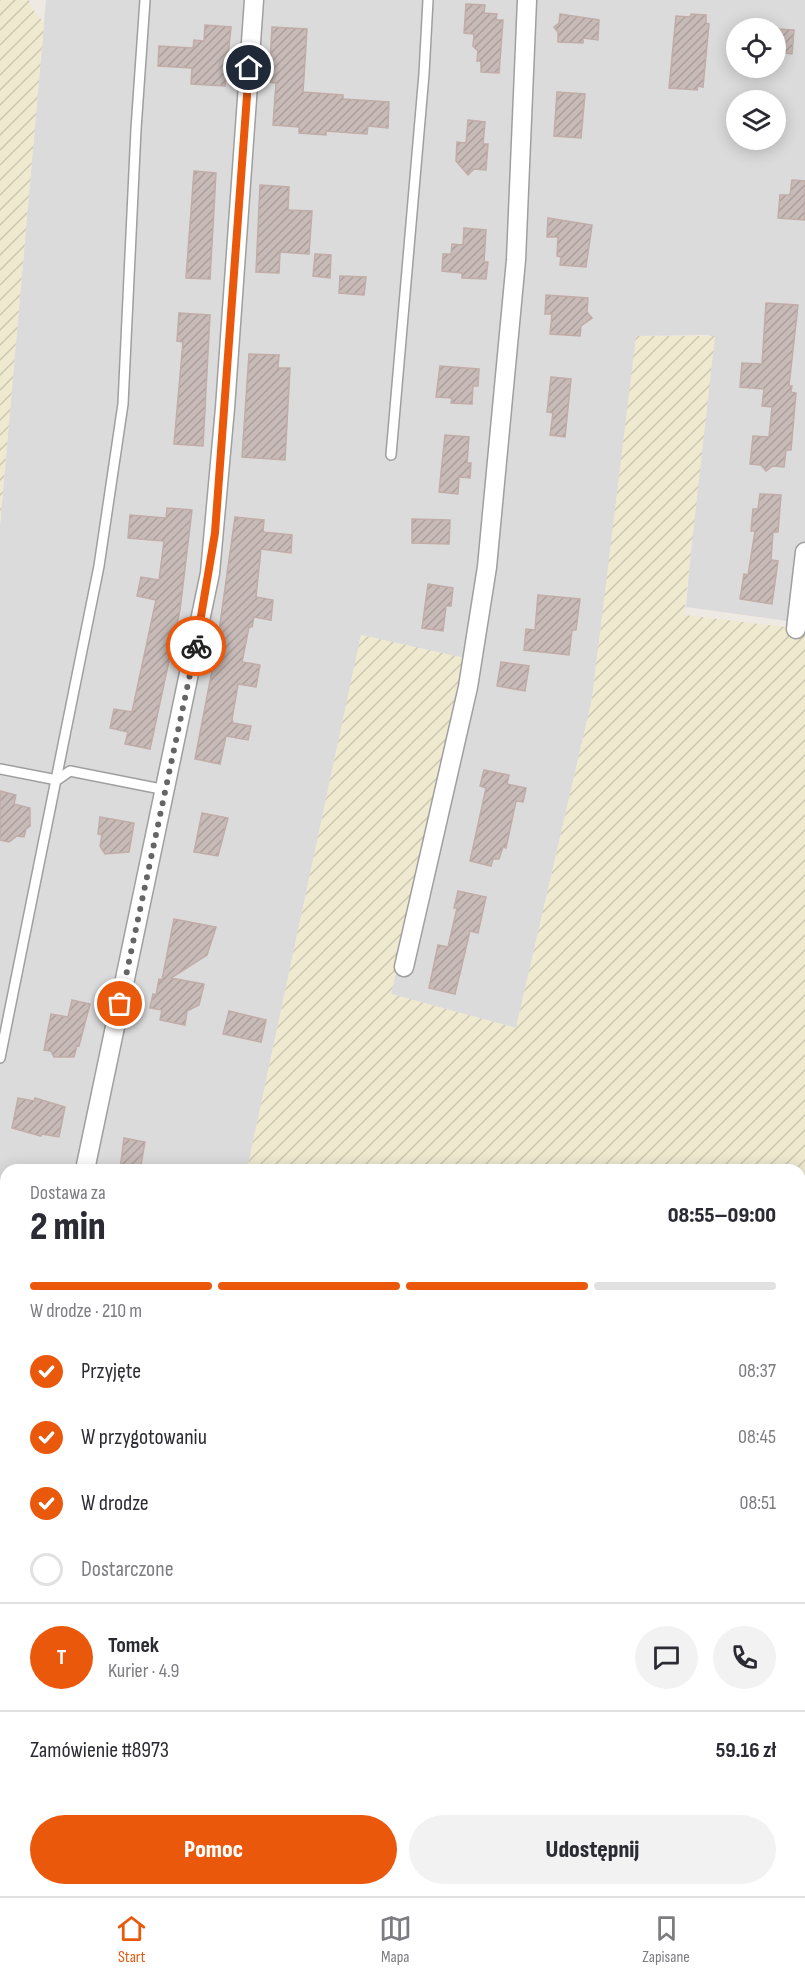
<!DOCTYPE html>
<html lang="pl">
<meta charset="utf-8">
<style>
:root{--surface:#fff;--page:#f2f2f3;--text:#2b2b33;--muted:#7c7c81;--line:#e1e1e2;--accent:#ea580c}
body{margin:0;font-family:"Sofia Sans Condensed",sans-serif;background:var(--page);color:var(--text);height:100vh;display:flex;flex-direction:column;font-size:22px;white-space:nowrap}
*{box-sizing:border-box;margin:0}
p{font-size:20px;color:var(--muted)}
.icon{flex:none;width:33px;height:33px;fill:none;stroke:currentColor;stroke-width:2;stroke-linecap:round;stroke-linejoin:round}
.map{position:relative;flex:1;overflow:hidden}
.panel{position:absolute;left:0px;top:1164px;width:806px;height:732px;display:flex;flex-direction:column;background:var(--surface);border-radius:18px 18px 0 0;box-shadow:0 3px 15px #0003}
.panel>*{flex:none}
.fabs{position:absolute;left:726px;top:18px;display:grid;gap:12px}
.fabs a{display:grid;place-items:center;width:60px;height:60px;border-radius:50%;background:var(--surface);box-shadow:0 3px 15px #0003;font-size:30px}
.pin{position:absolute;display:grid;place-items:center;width:51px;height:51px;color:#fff;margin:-26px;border:3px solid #fff;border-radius:50%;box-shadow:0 2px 6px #0007}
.courier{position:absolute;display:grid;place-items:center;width:60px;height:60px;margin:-30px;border:4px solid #ea580c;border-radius:50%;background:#fff;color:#222;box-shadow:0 2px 8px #0007}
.summary em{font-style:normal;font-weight:800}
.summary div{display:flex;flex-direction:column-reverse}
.summary{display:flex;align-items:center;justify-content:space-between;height:102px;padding:0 30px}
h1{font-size:39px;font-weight:800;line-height:45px}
.bar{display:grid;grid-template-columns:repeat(4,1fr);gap:9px 6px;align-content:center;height:72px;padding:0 30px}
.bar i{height:8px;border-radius:4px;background:var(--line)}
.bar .active{background:var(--accent)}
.bar p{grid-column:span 4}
.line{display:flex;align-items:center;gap:15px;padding:0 30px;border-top:2px solid var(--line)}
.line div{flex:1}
.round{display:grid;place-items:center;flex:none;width:63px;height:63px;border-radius:32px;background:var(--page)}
ol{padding:0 30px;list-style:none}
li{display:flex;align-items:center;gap:18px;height:66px}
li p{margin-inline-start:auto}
li .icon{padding:6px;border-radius:50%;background:var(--accent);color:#fff;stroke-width:4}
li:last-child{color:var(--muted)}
li i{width:33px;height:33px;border:3px solid var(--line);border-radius:50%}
.action{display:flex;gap:12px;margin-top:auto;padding:12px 30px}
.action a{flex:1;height:69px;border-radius:36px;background:var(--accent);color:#fff;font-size:24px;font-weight:800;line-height:69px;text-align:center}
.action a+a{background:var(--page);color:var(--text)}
.dock{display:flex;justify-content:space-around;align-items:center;height:84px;border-top:2px solid var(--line);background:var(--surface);font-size:16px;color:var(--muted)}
.dock a{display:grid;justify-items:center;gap:3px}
.dock .active{color:var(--accent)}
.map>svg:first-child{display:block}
</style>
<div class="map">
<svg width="805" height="1896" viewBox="0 0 805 1896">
<defs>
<pattern id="farmland-furrows" width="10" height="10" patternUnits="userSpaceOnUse" patternTransform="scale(1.5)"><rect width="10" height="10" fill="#eee9cf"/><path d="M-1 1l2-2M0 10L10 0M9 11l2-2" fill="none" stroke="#ccc7b1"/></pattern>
<pattern id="building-hatch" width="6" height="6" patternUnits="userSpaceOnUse" patternTransform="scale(1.5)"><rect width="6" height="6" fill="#c7bab7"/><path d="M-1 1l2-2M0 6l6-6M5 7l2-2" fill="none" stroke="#aa9f9d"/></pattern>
</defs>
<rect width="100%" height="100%" fill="#efe9e4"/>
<path fill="#dcdbdb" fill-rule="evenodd" d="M46,0h759v589l-3,34 -116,-16 23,-272 -72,1 -45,363 -76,329 -125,-34 74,-335 -104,-24 -114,535h-241v318l-6,35v-998zM736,28h40v40h-40zM736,100h40v40h-40z"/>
<path fill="url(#farmland-furrows)" d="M0,0h29l2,7 13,16 -44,502z
M636,336h79l-31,279 119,14 2,-10v1277h-805v-373l6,-35v402h794v-720h-553l114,-535 104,23 -74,336 125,34 76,-329z"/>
<path fill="url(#building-hatch)" stroke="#c1aca7" stroke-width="1.5" d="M466,4l19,1 -1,8 13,1 -1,6h7l-4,53 -18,-1v-11h-4l1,-10 -5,-5 1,-12 -10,-1z
M560,14l39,6 -1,20 -15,-2v5l-25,-1v-10l-4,-5 5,-4z
M691,14l15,1v8l3,1 -6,63 -5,-1 -1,4 -28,-2 7,-72 14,1z
M205,25l26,2 -6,59 -34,-2 1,-16 -34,-2 1,-20 34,2 1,-8 10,1z
M272,27l35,2 -4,63 40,3v4l46,3 -1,26 -20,-2 -1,8 -41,-3v4l-27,-2v-6l-26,-2 3,-42 -7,-1z
M776,29l18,1 -2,24 -16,-2z
M557,92l28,2 -4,44 -27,-2z
M468,120l17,2 -2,22h5l-2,26 -12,-1 -6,6 -12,-14 1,-19 9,1z
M194,171l22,2 -6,106 -24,-1z
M792,180l13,1v39l-27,-2 2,-23h10z
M260,185l29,2 -1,23 24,1 -3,43 -29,-2 -1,21 -23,-1z
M548,218l44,7 -6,42 -26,-2 1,-8 -4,-1 1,-19h-11z
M464,228l22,2 -2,32h4l-2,17 -24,-1v-5l-20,-2 1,-17h8l1,-10 11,1z
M315,254l16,1 -1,23 -17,-2z
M340,276l26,1 -2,18 -25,-2z
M546,295l42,3 -1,14 5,6 -11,8 -1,10 -30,-2 2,-20h-7z
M766,303l32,2 -9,81h3l-1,6 5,1 -5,57h-5l-2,17 -11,-1 -7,5 -5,-6 -11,-1 3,-28 16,1 3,-30 -10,-1 2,-17 -24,-2 2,-24 20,1z
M179,313l31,2 -7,131 -29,-2 9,-102 -6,-1z
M249,354l30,1 -1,13h12l-5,92 -43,-3z
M440,366l39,3 -1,17h-5l-1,18 -21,-1 1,-5 -16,-1z
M551,377l20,2 -6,58 -15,-2 3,-22 -6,-1z
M445,435l24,2 -2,26h4l-1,15 -11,-1 -1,17 -19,-2z
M760,494l21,1 -3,37h-5l-2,28 7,1 -6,43 -32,-5 4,-25 4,1 7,-44h-4l2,-22h5z
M167,508l25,2 -12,100 -30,139 -25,-5 3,-12 -18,-4 4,-19 18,3 24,-112 -19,-4 4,-19 18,3 5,-39 -36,-3 2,-23 36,3z
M235,517l29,3 -1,12 29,3 -1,18 -30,-4 -5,48 17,3 -2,20 -17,-3 -2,10h-3l-7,35 18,3 -4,22 -18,-3 -6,35 1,4 18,3 -3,14 -22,-4 -6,28 -25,-5 22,-114z
M412,519l38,1 -1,24 -37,-1z
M428,584l25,4 -2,18h-5l-3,25 -21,-3z
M538,595l42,4 -4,31h-4l-3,25 -45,-5 2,-21 9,1z
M501,662l28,4 -4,25 -28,-5z
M484,770l25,5 -2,9 19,4 -3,14 -7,-1 -10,47 -3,-1 -4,12h-6l-2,7 -21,-5 16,-73 -6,-2z
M0,791l16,4 -2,9 16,4v18l-4,3 -2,8 -7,-1 -8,6 -9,-2z
M202,813l26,5 -10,38 -24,-4z
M100,817l34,6 -5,29 -24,2 -5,-8 2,-11 -4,-1z
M458,891l28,6 -8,36 -8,-2 -15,63 -26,-6 9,-43 10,2 9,-39h-3z
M174,919l42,8 -9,28 -36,23 33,6 -5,21 -12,6 -2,14 -25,-5 2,-10 -12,-2 3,-14 3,1 3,-16 3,1z
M72,1000l18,4 -11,42 -2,-1 -3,12h-20l-3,-6 -7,-1 7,-36 17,3z
M229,1011l37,9 -5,22 -38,-8z
M18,1098l16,3 1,-3 30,9 -6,30 -17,-3 -1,2 -29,-8z
M124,1138l21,4 -5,28h-20z"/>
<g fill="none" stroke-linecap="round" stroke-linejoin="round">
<g stroke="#9f9f9f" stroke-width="12">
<path id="lane" d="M391,455l33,-381 4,-74
M0,769l57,11 13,-9 96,19
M0,1058l99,-492 24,-162 13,-275 9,-129"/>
</g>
<g stroke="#9f9f9f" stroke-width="21">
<path id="street" d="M796,629l9,-77
M404,967l64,-280 19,-120 29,-307 11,-260
M85,1170l125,-597 15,-165 29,-408
M0,1318l6,-2"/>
</g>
<use href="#lane" stroke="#fff" stroke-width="9"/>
<use href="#street" stroke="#fff" stroke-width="18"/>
</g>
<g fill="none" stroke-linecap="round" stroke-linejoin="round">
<path stroke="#676563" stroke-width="6" stroke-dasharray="0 10.8" d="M120,1004l76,-358"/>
<path stroke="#ea580c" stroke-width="8" d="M196,646l19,-113 34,-465"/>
</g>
</svg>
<div class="fabs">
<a><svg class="icon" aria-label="locate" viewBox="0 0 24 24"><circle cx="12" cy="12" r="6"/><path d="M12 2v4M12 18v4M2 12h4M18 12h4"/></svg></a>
<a><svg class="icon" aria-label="layers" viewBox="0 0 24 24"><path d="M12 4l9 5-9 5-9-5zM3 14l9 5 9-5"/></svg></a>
</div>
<div class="pin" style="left:120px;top:1004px;background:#ea580c"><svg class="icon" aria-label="bag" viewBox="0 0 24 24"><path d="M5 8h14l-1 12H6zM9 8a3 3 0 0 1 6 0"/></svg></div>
<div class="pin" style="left:249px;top:68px;background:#1f2937"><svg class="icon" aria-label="home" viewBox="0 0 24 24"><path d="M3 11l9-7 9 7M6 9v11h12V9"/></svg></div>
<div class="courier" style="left:196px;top:646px"><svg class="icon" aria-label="bike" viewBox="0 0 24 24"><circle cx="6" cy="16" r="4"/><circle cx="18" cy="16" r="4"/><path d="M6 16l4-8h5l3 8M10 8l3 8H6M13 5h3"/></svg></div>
<section class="panel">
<div class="summary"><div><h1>2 min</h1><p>Dostawa za</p></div><em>08:55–09:00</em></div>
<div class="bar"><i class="active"></i><i class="active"></i><i class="active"></i><i></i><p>W drodze · 210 m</p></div>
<ol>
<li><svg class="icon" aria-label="check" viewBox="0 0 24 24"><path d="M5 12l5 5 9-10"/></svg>Przyjęte<p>08:37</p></li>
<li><svg class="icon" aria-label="check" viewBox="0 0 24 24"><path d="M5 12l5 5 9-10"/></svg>W przygotowaniu<p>08:45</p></li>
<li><svg class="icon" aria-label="check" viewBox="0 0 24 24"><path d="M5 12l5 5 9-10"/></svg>W drodze<p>08:51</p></li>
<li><i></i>Dostarczone</li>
</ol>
<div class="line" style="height:108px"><b class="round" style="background:var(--accent);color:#fff">T</b><div><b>Tomek</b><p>Kurier · 4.9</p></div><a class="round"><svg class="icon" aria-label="chat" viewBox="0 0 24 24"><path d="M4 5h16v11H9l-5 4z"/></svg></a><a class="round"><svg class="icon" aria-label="phone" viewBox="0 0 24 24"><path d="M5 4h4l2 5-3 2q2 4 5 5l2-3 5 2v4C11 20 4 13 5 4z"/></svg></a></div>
<div class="line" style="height:78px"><div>Zamówienie #8973</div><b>59.16 zł</b></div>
<div class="action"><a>Pomoc</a><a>Udostępnij</a></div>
</section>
</div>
<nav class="dock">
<a class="active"><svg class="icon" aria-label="home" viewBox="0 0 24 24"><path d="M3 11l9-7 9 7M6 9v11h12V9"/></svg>Start</a>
<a><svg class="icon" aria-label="map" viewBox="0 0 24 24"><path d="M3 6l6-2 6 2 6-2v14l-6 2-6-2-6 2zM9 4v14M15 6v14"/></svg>Mapa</a>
<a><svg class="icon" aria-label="saved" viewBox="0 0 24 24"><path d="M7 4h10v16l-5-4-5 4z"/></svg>Zapisane</a>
</nav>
